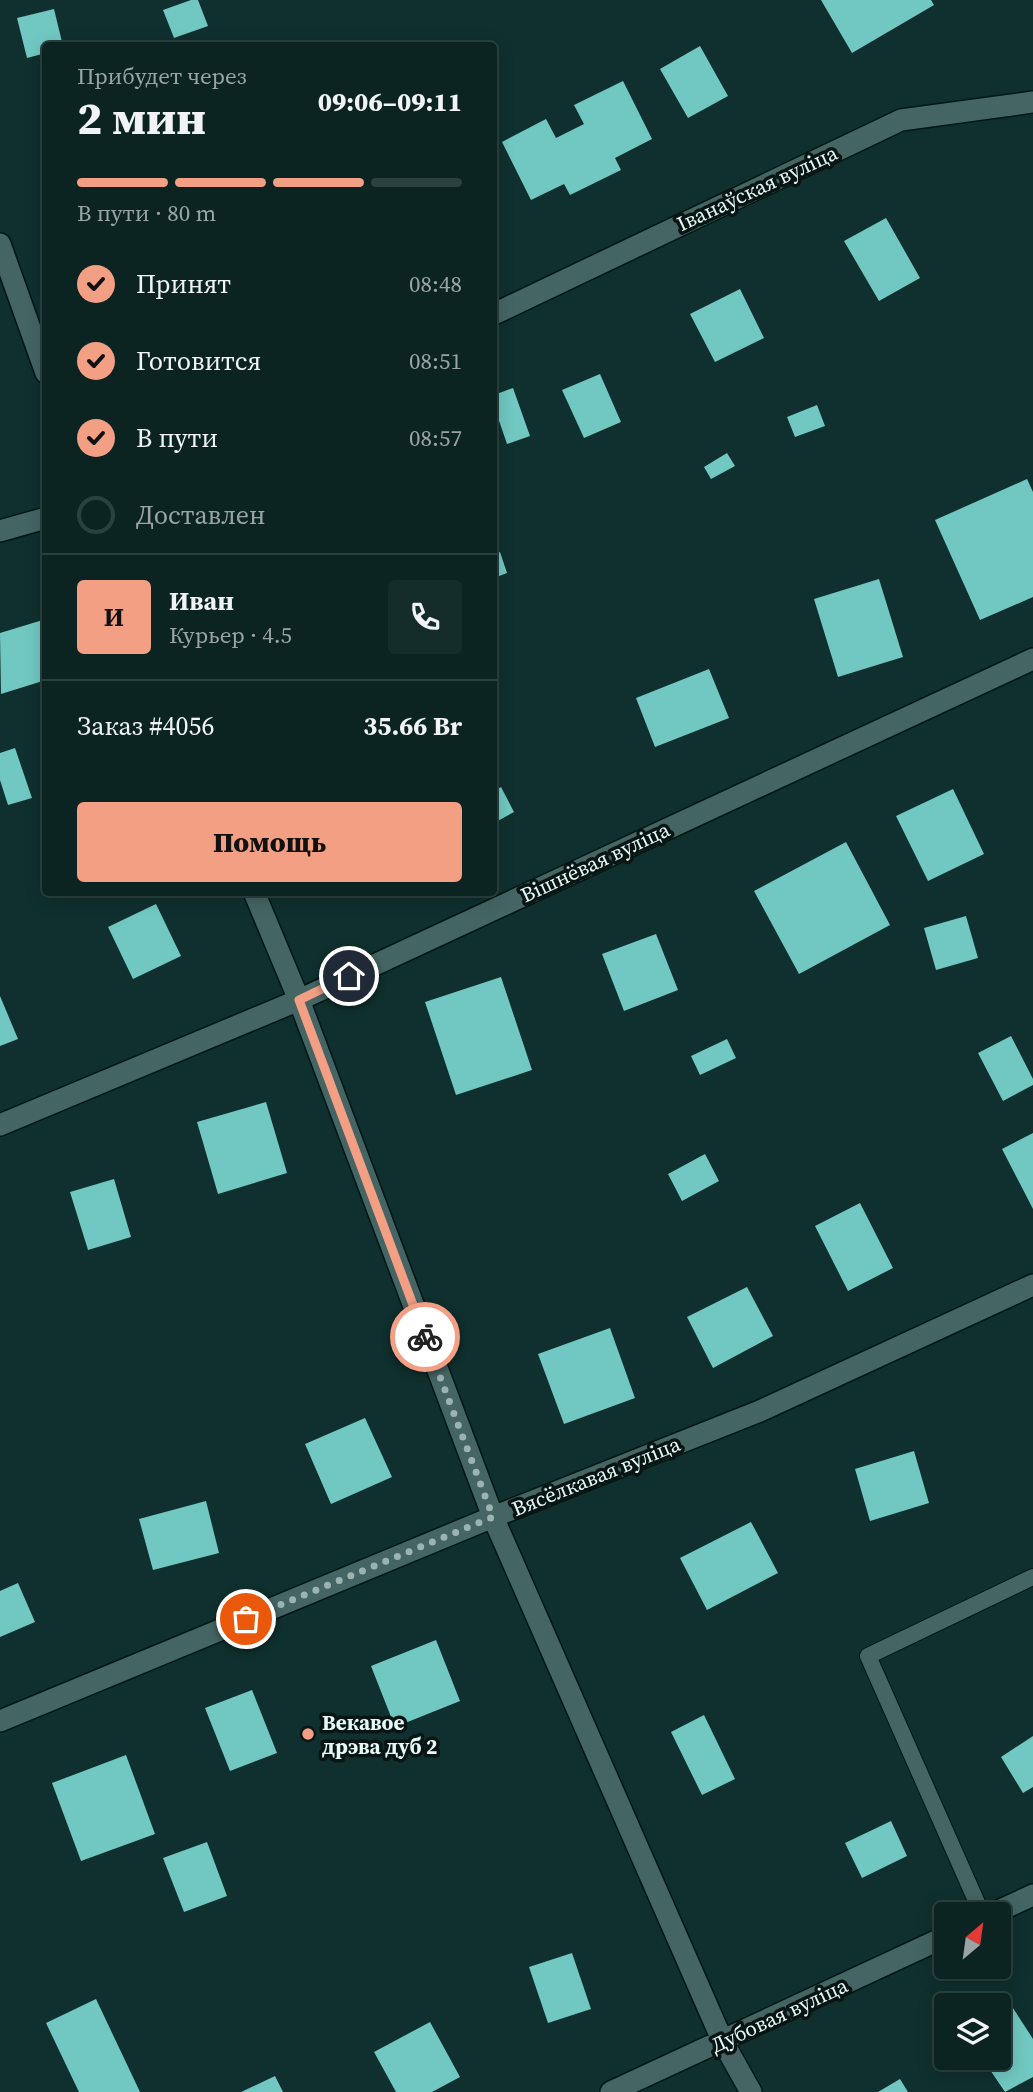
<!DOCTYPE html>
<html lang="ru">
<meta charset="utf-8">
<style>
:root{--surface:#0b2422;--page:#142c2a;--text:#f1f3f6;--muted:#9aa4a5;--line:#2b4140;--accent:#f39f83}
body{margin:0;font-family:"Source Serif 4",serif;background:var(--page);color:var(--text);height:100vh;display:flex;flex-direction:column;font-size:26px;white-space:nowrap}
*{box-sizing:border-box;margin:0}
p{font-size:23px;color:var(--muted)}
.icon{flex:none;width:38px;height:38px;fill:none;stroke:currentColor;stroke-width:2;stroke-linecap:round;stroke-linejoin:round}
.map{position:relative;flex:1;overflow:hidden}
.drawer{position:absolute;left:42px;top:42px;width:455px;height:854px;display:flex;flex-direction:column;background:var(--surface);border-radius:7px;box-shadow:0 4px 18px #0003,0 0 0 2px var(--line)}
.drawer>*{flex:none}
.needle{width:46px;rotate:29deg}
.tools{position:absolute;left:934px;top:1902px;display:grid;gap:14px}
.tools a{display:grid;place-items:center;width:77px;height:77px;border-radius:7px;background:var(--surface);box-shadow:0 4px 18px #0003,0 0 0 2px var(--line);font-size:35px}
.pin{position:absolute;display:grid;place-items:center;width:60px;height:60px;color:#fff;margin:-30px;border:4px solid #fff;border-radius:50%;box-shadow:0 2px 7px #0007}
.courier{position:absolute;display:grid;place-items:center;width:70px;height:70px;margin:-35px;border:5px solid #f39f83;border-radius:50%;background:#fff;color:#222;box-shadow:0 2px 9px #0007}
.headline em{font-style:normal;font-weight:800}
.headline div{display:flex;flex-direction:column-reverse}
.headline{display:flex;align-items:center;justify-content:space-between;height:119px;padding:0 35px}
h1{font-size:46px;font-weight:800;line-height:52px}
.bar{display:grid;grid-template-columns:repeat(4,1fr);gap:10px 7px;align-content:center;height:84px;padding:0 35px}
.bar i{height:9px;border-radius:5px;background:var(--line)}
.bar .active{background:var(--accent)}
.bar p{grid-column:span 4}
.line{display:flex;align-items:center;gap:18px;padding:0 35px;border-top:2px solid var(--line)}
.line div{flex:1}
.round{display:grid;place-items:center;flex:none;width:74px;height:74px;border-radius:7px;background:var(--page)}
ol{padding:0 35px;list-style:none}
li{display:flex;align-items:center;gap:21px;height:77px}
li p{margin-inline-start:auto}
li .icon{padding:7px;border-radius:50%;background:var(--accent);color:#111;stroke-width:4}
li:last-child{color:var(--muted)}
li i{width:38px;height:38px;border:4px solid var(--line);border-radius:50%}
.button{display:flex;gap:14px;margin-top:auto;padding:14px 35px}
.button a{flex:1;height:80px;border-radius:7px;background:var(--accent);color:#111;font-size:28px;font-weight:800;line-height:80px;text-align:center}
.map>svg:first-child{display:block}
</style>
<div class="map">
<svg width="1033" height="2092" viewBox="0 0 1033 2092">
<rect width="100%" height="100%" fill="#0f302e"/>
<path fill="#71c8c2" d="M191,0h7l10,26 -34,12 -11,-28z
M821,0h110l3,5 -82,48z
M54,9l9,37h-17v7l-19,5 -10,-40z
M700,46l28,50 -40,22 -28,-49z
M623,81l29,58 -37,19 6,12 -51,25 -6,-11 -33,16 -29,-58 44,-23 10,19 28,-14 -10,-19z
M886,218l34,60 -41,23 -35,-60z
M740,289l24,49 -49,24 -25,-48z
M600,374l21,48 -37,16 -22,-48z
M513,388l17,48 -23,8 -13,-38v-11z
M817,405l8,21 -30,11 -8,-20z
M727,453l8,13 -24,13 -7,-12z
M1027,479l6,13v105l-53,23 -45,-100z
M500,552l7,21 -13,5v-23z
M879,579l24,78 -65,20 -24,-78z
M46,619v61l-45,14 -1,-61z
M709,669l20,49 -74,29 -19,-49z
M15,748l17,50 -24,7 -8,-25v-27z
M501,787l13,25 -20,11v-32z
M953,789l31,65 -56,27 -32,-65z
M846,842l44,83 -91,49 -45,-83z
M156,904l25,52 -48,23 -25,-52z
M966,916l12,42 -42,12 -12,-42z
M656,934l22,56 -54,21 -22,-57z
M501,977l31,93 -76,25 -31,-93z
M0,996l18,43 -18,7z
M1011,1036l22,43v6l-30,16 -25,-48z
M727,1039l9,19 -36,17 -9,-19z
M266,1102l21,71 -69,21 -21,-72z
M1033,1133v76l-31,-60z
M705,1154l14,27 -37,20 -14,-27z
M114,1179l17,58 -43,13 -18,-58z
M860,1203l33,65 -45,23 -33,-65z
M747,1287l26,49 -60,32 -26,-51z
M610,1328l25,70 -71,26 -26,-70z
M365,1418l27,59 -61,27 -26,-60z
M914,1451l15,52 -59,18 -15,-52z
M206,1501l13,52 -66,17 -14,-51z
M751,1522l27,51 -71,37 -27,-52z
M18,1583l17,39 -35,15v-46z
M436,1640l24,61 -65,26 -24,-61z
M252,1690l25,63 -47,18 -25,-63z
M704,1715l31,64 -33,16 -31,-63z
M1033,1736v51l-10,6 -22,-36z
M126,1755l29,79 -74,27 -29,-78z
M891,1821l16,35 -45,22 -17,-35z
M207,1842l20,54 -43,16 -21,-54z
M572,1953l19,56 -43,14 -19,-56z
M96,1999l44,93h-61l-33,-69z
M1011,2005l22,34v38l-28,15 -23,-34h17v-45z
M430,2022l30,55 -28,15h-36l-22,-40z
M275,2076l8,16h-42z
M900,2079l8,13h-30z"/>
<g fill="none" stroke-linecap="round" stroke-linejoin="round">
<g stroke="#011715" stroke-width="18">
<path id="service" d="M982,1914l-114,-258 165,-79"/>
</g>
<g stroke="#011715" stroke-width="24">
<path id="minor" d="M0,244l46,129
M494,314l407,-194 132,-18
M0,531l46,-13
M254,892l45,108 194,517 230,525 28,50
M0,1125l299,-125 734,-341
M0,1721l493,-204 267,-106 273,-126
M992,1914l41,-19
M611,2092l336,-156"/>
</g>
<use href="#service" stroke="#446563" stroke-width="16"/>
<use href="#minor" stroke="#446563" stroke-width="21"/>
</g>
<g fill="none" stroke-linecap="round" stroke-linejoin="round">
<path stroke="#9bb3b1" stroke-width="7" stroke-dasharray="0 12.6" d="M246,1619l247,-102 -68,-180"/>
<path stroke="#f39f83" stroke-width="9" d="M349,976l-50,24 126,337"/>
</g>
<circle fill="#f39f83" stroke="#081514" stroke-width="2.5" cx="308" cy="1734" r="7"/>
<g text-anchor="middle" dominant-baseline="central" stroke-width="7" stroke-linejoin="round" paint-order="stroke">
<g font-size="21" fill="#e6f9f7" stroke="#081514">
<text transform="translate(757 188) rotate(-25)">Іванаўская вуліца</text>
<text transform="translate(595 862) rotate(-25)">Вішнёвая вуліца</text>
<text transform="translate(596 1476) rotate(-22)">Вясёлкавая вуліца</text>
<text transform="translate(779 2015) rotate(-25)">Дубовая вуліца</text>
</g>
<g font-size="21" font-weight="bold" fill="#e6f9f7" stroke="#081514" text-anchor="start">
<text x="322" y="1722">Векавое<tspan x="322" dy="24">дрэва дуб 2</tspan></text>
</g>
</g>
</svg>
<div class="tools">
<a><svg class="needle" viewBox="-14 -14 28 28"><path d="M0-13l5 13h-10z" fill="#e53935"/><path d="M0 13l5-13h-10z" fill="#9aa4a5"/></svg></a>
<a><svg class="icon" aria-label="layers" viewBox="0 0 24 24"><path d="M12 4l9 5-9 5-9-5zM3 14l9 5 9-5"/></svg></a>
</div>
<div class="pin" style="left:246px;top:1619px;background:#ea580c"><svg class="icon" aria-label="bag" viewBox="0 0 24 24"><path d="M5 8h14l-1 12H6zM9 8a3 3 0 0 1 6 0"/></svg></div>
<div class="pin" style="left:349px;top:976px;background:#1f2937"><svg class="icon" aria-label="home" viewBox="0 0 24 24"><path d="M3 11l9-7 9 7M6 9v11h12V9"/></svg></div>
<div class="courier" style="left:425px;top:1337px"><svg class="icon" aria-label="bike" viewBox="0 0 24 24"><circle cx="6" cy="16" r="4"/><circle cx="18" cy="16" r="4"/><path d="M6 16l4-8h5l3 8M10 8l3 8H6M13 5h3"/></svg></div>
<section class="drawer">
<div class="headline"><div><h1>2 мин</h1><p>Прибудет через</p></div><em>09:06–09:11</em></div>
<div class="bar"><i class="active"></i><i class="active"></i><i class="active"></i><i></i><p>В пути · 80 m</p></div>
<ol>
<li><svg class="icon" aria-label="check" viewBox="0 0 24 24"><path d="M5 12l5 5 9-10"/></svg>Принят<p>08:48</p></li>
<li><svg class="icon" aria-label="check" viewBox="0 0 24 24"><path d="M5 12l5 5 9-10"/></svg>Готовится<p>08:51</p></li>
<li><svg class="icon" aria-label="check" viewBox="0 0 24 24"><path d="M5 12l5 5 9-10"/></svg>В пути<p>08:57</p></li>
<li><i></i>Доставлен</li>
</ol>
<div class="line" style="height:126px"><b class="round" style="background:var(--accent);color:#111">И</b><div><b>Иван</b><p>Курьер · 4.5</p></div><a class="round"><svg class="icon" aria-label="phone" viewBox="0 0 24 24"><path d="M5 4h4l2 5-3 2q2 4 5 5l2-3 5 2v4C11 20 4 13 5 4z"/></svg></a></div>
<div class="line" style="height:91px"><div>Заказ #4056</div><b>35.66 Br</b></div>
<div class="button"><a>Помощь</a></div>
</section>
</div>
